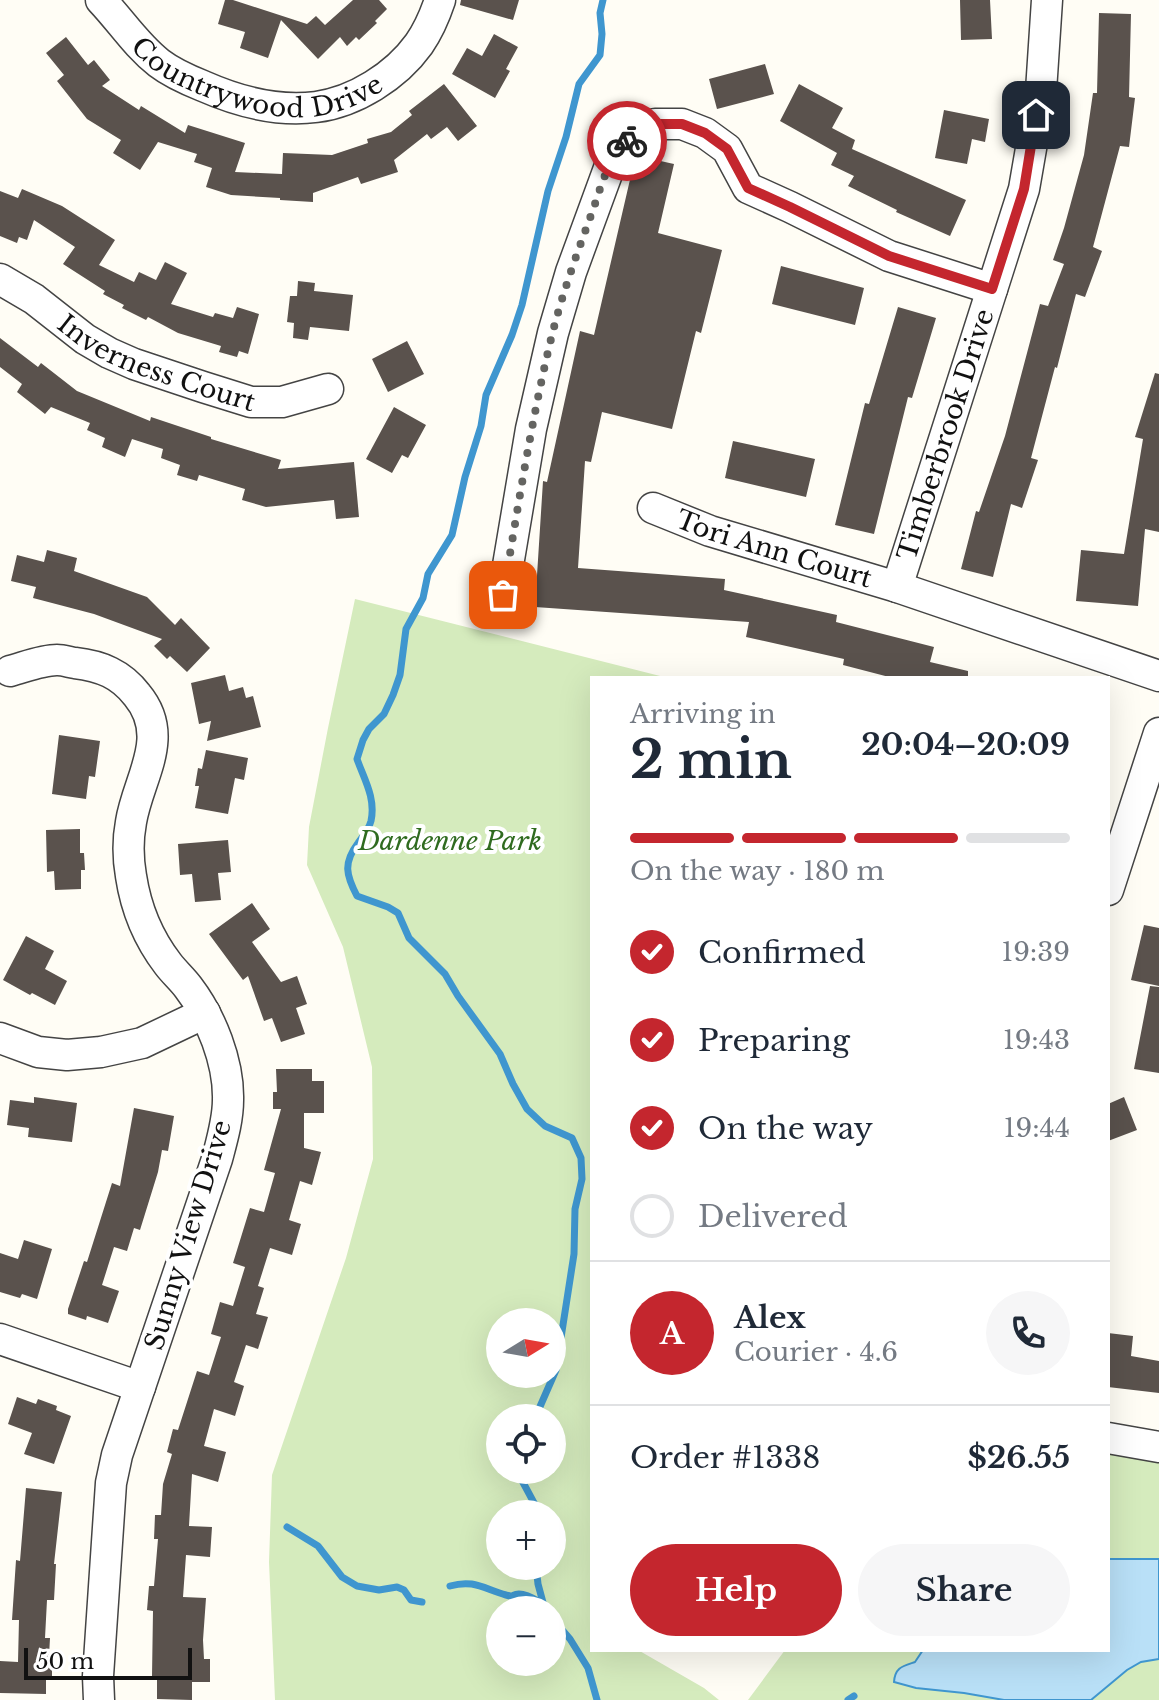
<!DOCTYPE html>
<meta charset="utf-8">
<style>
:root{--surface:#fff;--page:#f6f6f7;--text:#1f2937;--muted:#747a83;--line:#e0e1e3;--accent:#c4262e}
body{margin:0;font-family:"Libre Baskerville",serif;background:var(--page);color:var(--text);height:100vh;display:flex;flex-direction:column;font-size:30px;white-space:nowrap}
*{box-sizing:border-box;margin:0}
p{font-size:26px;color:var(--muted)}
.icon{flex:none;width:44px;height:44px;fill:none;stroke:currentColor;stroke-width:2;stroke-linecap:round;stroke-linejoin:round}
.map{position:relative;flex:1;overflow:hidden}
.drawer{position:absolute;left:590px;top:676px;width:520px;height:976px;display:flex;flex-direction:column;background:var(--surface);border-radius:0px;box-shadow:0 8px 32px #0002}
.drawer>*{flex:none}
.needle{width:52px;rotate:79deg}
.buttons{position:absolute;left:486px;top:1308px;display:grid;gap:16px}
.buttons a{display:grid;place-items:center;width:80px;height:80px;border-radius:50%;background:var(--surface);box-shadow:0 8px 32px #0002;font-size:40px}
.scale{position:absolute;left:24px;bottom:20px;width:168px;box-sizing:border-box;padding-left:8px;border:4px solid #111;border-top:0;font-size:22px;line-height:28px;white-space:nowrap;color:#111;-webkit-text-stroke:6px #fff;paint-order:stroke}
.pin{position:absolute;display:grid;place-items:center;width:68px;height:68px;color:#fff;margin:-34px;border-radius:16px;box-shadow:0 4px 12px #0006}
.courier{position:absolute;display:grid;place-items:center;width:80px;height:80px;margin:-40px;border:6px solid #c4262e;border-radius:50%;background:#fff;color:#222;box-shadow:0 2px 10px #0007}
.summary em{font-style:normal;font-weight:700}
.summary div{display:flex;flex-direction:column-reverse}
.summary{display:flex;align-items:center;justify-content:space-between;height:136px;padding:0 40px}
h1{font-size:52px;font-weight:700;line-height:60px}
.bar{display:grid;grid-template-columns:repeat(4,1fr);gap:12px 8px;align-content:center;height:96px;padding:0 40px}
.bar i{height:10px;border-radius:6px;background:var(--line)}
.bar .on{background:var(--accent)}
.bar p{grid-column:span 4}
.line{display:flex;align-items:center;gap:20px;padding:0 40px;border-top:2px solid var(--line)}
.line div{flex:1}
.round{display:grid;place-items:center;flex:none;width:84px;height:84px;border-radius:42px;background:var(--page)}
ol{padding:0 40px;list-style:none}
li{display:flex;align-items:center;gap:24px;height:88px}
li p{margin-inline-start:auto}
li .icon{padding:8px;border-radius:50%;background:var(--accent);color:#fff;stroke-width:4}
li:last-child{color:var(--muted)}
li i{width:44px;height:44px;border:4px solid var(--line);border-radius:50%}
.primary-button{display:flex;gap:16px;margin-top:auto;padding:16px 40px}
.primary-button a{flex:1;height:92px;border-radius:48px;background:var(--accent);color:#fff;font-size:32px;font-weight:700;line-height:92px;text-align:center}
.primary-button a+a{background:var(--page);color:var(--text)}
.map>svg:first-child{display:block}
</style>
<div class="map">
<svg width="1159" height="1700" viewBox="0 0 1159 1700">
<rect width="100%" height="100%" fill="#fffdf5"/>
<path fill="#d5ebbd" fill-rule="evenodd" d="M355,599l313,79h-76v972h46l66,38 15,12h-444l-6,-138 3,-87 74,-217 27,-99 -1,-92 -29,-120 -36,-82 2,-38 19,-99zM500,1322h52v52h-52zM500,1418h52v52h-52zM500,1514h52v52h-52zM500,1610h52v52h-52z
M1108,1452l51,9v239h-411l37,-50h323z"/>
<path fill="#b9e0f7" stroke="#3f96cf" stroke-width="2" d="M1108,1559h51v100l-18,3 -14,8 -36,30h-87l-40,-7 -48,-5 -22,-6c1,-15 9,-16 21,-20l8,-12h185z"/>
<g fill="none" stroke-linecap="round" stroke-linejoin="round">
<path stroke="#3f96cf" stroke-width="7" d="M535,1418l21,-48 18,-116 1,-45 7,-30 -1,-21 -9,-20 -27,-12 -18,-17 -14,-25 -13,-30 -42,-58 -13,-22 -36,-36 -11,-25 -10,-6 -31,-11c-11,-21 -14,-33 1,-53 5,-7 11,-14 13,-22 5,-23 -7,-42 -14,-62l6,-19 6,-11 15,-15 9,-19 7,-20 6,-46 17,-31 5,-24 24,-39 13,-58 16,-51 5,-31 26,-60 10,-30 26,-114 18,-54 13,-53 21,-29 2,-21 -2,-21 3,-13
M519,1470v5l21,39
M287,1527l31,19 24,31 15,9 22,4 18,-3 7,3 7,10 11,2
M536,1566l2,18 7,26
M450,1586c24,-7 34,3 56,9 13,3 1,0 13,-1 9,0 17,6 24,10
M552,1618l18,21 18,29 9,32
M848,1700l6,-4"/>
</g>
<path fill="#5a524d" d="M225,0h8l74,24 9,-8 9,9 28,-25h26l8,9 -12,12 2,2 -18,17 -3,-3 -9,9 -7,-9 -22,22 -37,-39 -13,38 -28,-10 5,-16 -27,-8z
M461,0h58l-6,20 -53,-15z
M960,0h30l2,39 -31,1z
M1099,13l32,1 -2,83 6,1 -6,49 -9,-1 -27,101 9,4 -17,46 -9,-3 -19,74 -2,-1 -24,91 7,2 -16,48 -11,-4 -18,73 -32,-8 15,-58 3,1 26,-76 35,-132 8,2 16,-42 -11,-4 11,-32 20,-73 9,-62h4z
M494,34l24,13 -12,22 4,2 -15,27 -43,-24 15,-26 15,8z
M66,37l22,28 6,-5 16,20 -8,6 37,24 2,-4 44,27 3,-8 57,18 -10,29 47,2 1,-21 49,2 36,-12 -1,-4 24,-7 21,-17 -3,-4 35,-27 33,42 -19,15 -11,-14 -16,12 -4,-5 -33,26 4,12 -37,12 -3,-7 -45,16v9l-33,-2v-2l-49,-3 -25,-8 6,-19 -18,-6 3,-8 -39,-12 -18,28 -27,-17 8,-13 -34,-21 -30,-38 7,-6 -18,-22z
M765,64l9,30 -57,15 -8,-30z
M799,84l44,24 -11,20 23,12 -3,9 114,51 -16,36 -54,-24 1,-2 -49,-24 6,-10 -23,-11 6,-12 -57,-32z
M944,110l45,9 -4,23 -13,-3 -5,25 -32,-6z
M638,156l36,8 -16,69 64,17 -21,83 -5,-2 -24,98 -70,-17 -11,50 -6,-1 -7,107 147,11 -1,11 113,25 -1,7 98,25 -4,15 38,9v7h-75l-50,-13 1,-6 -98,-22 3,-15 -214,-15 8,-126 4,1 33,-151 14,4 41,-177z
M22,189l40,17 53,34 -16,25 35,17 5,-10 17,8 9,-18 22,11 -16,31 42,13 2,-4 18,5 4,-11 22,7 -11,40 -9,-3 -2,6 -18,-5 2,-6 -43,-13 -30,-16 -2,3 -24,-12 2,-3 -21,-11 2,-3 -42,-27 12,-17 -41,-27 -7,20 -8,-3 -2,6 -17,-7v-45l18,7z
M781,266l83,22 -9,37 -83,-21z
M298,281l17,2 -1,8 39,4 -4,36 -39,-4 -2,13 -15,-2 1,-15 -7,-1 3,-26h7z
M898,307l38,11 -24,80 -4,-1 -34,137 -39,-9 30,-122 4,1z
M0,338l38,29 3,-4 36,28 73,30 1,-4 60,20v2l70,21 -3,9 76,-7 5,55 -23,2 -2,-19 -68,7 -24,-7 3,-11 -46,-14 -2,6 -20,-6 3,-10 -19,-7 2,-9 -31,-10 -7,18 -23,-10 3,-9 -18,-8 3,-7 -39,-16 -6,7 -28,-22 5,-8 -22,-17z
M407,341l17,33 -36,18 -16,-33z
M1155,373l4,1v158l-14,-3 -7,77 -62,-5 5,-51 43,4 19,-115 -8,-2z
M394,407l32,18 -18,33 -6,-3 -10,18 -26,-14z
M733,441l82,18 -9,38 -81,-19z
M47,550l30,8 -3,13 73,26 28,28 6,-7 29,30 -23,24 -17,-16 -3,3 -13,-13 8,-7 -68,-25 -61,-16 3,-11 -25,-6 6,-26 27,7z
M225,675l4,16 14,-4 3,11 7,-2 8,31 -54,14 4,-20 -12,3 -8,-41z
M59,735l41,6 -5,36 -6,-1 -3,23 -34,-5z
M206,750l42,8 -4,22 -9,-2 -7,36 -33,-6 4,-22h-4l3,-18 4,1z
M80,829v24h4l1,17h-4v19l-26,1 -1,-19 -7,1 -1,-42z
M228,840l3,32 -13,1 3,27 -26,2 -3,-28 -12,1 -2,-31z
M252,903l18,26 -18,13 29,40 16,-6 10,28 -11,4 9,26 -24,8 -9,-24 -8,3 -16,-45 -5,4 -34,-46z
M1144,925l15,3v58l-28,-6z
M26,936l28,15 -9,18 22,12 -12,24 -23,-12 -2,2 -27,-15z
M1150,986l9,1v86l-25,-4z
M276,1069h36v12h12v32h-20v35l17,4 -9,33 -12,-4 -11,39 12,4 -9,31 -22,-7 -12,38 6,2 -8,26 12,3 -10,32 -12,-4 -12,37 10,4 -9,30 -21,-7 -10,37 22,6 -8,30 -26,-8 -3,52 23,1 -2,30 -24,-2 -3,42 23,1 -3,42 1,19h6v23h-18v18l-35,-1v-23h-5l1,-65 -6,-1 2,-24h5l4,-47h-4l1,-24h6l2,-31 9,-30 -5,-2 6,-23 5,1 19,-59 12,4 12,-38 -10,-3 9,-32 13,4 12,-39 -12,-4 17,-55 14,4 11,-39 -11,-3 17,-61h-8v-17h4z
M34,1097l43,6 -5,39 -44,-5 1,-9 -22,-3 3,-25 24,3z
M1124,1097l13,33 -29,11v-37z
M134,1108l40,8 -6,35 -6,-1 -4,22 -18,58 -6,-2 -7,23 -13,-4 -12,38 17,6 -11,32 -21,-7 -1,4 -18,-6v-5l16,-48 3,1 25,-79 8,3z
M24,1240l28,9 -15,50 -15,-5 -2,4 -20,-6v-39l18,6z
M1108,1333l25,3 -2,20 28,5v32l-51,-6z
M17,1397l19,7 2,-5 19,7 -1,4 15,6 -17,48 -30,-10 8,-21 -24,-9z
M26,1488l36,4 -8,72h2l-2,36h-7l-2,38h5l-1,18 3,1v21l-6,-1v17l-46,-1v-32l18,1 1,-42h-7l4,-60 4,1z"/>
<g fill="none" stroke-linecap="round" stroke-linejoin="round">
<g stroke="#444" stroke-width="33">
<g id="minor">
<path id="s1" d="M101,0c20,21 35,45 58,63 13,10 29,17 44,23 34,15 75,26 113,21 39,-5 80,-31 103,-63 9,-13 16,-29 21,-44"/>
<path id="s2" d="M0,279l34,20 51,40 24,14 25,11 69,23 48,15h31l46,-13"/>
<path id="s3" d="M653,508l57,23 187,56 262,89"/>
<path id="s4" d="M897,587l127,-398 17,-98 6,-91"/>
<path d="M503,595l28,-166 22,-96 18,-61 44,-120 21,-19 19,-9h27l23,9 22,16 21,39 42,19 99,49 103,33"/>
<path d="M10,671c15,-4 32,-11 47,-11 6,0 12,2 18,3 26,3 46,11 62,32 35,42 1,83 -6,127 -3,16 -3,37 0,54 5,33 17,62 37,88 6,8 14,15 20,23 23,30 41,75 40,113 0,20 -6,40 -11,59l-100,296 -6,28 -13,193 1,24"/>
<path d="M1108,890l51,-157"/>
<path d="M0,1038l38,14 29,3 34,-3 41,-9 63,-30"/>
<path d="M0,1339l140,48"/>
<path d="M1108,1438l51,9"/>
</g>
</g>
<use href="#minor" stroke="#fff" stroke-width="30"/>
</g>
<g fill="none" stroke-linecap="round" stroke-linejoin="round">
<path stroke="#646461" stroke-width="8" stroke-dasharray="0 14.4" d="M503,595c15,-87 28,-174 49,-260 10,-40 24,-79 38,-117 10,-26 16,-58 37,-77"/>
<path stroke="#c4262e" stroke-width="10" d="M627,141l9,-8 19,-9h27l23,9 22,16 21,39 42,19 99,49 103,33 32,-100 12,-74"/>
</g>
<g text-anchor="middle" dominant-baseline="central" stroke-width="8" stroke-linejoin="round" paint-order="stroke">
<g font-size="26" fill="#111" stroke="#fff">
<text stroke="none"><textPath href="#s1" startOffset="188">Countrywood Drive</textPath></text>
<text stroke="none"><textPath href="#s2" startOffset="180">Inverness Court</textPath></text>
<text stroke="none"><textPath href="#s4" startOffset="160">Timberbrook Drive</textPath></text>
<text stroke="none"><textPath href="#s3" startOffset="128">Tori Ann Court</textPath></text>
<text transform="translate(188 1235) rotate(-73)">Sunny View Drive</text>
</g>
<g font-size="26" font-style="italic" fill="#2f6b1f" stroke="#fff">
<text x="450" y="841">Dardenne Park</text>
</g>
</g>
</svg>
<div class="buttons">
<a><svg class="needle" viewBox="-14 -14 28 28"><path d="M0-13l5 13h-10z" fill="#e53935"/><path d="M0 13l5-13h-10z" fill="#747a83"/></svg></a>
<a><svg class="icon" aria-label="locate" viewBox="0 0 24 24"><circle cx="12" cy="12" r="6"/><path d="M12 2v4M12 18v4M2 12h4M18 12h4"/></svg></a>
<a>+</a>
<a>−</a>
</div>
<div class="scale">50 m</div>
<div class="pin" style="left:503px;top:595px;background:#ea580c"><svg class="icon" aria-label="bag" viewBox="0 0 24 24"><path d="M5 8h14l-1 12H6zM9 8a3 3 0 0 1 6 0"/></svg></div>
<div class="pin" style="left:1036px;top:115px;background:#1f2937"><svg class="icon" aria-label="home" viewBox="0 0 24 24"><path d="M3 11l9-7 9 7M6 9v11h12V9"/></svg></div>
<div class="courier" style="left:627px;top:141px"><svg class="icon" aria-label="bike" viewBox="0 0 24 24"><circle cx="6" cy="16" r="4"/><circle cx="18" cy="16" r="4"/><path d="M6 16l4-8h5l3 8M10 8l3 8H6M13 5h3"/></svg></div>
<section class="drawer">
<div class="summary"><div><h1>2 min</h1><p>Arriving in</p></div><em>20:04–20:09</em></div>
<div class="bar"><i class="on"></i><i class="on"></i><i class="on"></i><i></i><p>On the way · 180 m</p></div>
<ol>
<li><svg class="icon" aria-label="check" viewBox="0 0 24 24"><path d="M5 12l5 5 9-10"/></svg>Confirmed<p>19:39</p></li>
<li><svg class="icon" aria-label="check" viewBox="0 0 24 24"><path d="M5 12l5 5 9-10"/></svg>Preparing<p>19:43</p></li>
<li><svg class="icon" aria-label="check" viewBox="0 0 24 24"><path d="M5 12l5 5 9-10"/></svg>On the way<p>19:44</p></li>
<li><i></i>Delivered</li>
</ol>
<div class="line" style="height:144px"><b class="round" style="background:var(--accent);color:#fff">A</b><div><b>Alex</b><p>Courier · 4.6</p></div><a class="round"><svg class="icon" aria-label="phone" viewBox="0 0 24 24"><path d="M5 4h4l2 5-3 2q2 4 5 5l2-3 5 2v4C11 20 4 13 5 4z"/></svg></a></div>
<div class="line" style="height:104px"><div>Order #1338</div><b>$26.55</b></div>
<div class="primary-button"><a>Help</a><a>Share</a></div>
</section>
</div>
